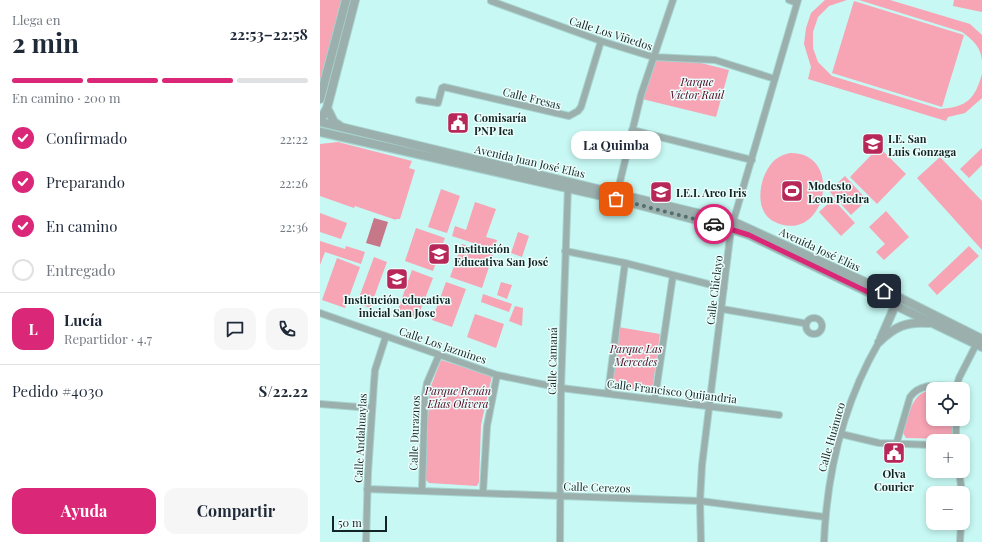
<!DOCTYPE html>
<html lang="es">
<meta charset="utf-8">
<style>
:root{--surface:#fff;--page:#f6f6f7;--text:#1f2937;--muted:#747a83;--line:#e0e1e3;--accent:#db2777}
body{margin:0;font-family:"Playfair Display",serif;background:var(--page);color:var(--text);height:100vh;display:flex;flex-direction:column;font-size:15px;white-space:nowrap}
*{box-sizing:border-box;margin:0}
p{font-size:13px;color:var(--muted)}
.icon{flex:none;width:22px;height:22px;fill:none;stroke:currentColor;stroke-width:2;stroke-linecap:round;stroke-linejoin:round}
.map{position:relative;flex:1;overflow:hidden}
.panel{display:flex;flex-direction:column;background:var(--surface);width:320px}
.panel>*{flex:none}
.buttons{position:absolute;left:606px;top:382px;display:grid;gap:8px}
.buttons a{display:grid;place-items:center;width:44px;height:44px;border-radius:8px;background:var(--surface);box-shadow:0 2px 6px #0003;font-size:20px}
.scale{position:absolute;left:12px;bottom:10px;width:55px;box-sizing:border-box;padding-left:4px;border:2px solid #122524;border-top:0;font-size:11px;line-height:14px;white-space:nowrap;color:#122524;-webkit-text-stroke:3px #ebfefc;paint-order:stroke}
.pin{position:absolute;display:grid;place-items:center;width:34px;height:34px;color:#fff;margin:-17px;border-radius:8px;box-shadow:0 2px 6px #0006}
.courier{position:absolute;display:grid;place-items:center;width:40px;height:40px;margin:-20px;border:3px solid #db2777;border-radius:50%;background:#fff;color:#222;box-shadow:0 1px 5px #0007}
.bubble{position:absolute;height:28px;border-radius:12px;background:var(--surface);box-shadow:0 2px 6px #0003;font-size:13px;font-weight:700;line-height:28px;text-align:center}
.head em{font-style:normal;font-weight:700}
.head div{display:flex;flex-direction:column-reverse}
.head{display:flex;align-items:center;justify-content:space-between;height:68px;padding:0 12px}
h1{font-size:26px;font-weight:700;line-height:30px}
.bar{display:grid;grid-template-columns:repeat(4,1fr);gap:6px 4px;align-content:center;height:48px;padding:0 12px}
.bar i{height:5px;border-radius:3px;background:var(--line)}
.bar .on{background:var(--accent)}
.bar p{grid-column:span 4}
.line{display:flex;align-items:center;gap:10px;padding:0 12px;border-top:1px solid var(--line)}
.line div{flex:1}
.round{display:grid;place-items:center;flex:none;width:42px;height:42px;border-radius:12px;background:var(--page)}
ol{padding:0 12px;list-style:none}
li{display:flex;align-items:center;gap:12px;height:44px}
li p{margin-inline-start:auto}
li .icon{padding:4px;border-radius:50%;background:var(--accent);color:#fff;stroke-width:4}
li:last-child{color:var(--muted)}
li i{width:22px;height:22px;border:2px solid var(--line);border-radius:50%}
.primary-button{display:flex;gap:8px;margin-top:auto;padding:8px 12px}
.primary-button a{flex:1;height:46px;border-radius:12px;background:var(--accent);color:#fff;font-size:16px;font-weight:700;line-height:46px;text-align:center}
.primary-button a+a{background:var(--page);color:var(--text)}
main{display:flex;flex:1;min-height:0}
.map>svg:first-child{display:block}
</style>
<main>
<section class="panel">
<div class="head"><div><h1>2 min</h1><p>Llega en</p></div><em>22:53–22:58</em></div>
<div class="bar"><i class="on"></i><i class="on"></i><i class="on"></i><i></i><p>En camino · 200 m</p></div>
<ol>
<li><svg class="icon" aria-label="check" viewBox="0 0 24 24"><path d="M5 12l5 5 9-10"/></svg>Confirmado<p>22:22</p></li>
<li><svg class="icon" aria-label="check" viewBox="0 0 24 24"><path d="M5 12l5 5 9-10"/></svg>Preparando<p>22:26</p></li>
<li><svg class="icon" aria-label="check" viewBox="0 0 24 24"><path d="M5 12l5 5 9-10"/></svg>En camino<p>22:36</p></li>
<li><i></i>Entregado</li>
</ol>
<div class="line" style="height:72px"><b class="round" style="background:var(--accent);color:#fff">L</b><div><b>Lucía</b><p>Repartidor · 4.7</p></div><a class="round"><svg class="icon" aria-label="chat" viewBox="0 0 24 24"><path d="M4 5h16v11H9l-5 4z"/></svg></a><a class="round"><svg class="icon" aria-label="phone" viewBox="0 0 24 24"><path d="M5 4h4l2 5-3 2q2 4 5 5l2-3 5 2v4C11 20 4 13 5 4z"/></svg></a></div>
<div class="line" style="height:52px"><div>Pedido #4030</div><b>S/22.22</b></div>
<div class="primary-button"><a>Ayuda</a><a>Compartir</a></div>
</section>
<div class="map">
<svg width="662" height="542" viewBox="0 0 662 542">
<rect width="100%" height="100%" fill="#c7f8f3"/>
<path fill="#f7a4b4" d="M0,0h22l-22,90z
M505,0h22l-18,6 -11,11 -5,15v16l5,14 14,14 108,33c27,-2 35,-10 42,-35v24l-17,15 -17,4 -2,4 -138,-42 3,-12 -7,-23 2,-16 5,-15z
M539,0h31l80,24 12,11v26c-1,-14 -9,-21 -20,-29z
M634,0h28v12l-29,-6z
M534,1l110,34 -22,72 -110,-34z
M333,59l44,3 32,8 -13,47 -74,-18z
M18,142l74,19 -3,7 6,2 -15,49h-4v1l-41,-14 -1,2 -34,-12v-52z
M559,147l27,27 -29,30 -27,-27z
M662,148v17l-13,13 -9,-9z
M470,153c56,-1 35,95 -17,68 -21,-12 -13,-49 3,-62 4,-3 9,-5 14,-6z
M620,157l42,44v49l-65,-72z
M525,176l22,24 -16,15 -22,-24z
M121,189l19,7 -13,37 -19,-6z
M513,199l22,24 -14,13 -22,-24z
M155,202l21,7 -10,28 11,3 -3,10 -42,-14 3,-10 11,4z
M566,211l23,26 -25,23 -8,-8 9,-8 -16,-17z
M0,213l27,10 -6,16 -21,-7z
M96,228l29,10 -12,33 -28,-10z
M198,232l11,4 -7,21 -11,-4z
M0,241l25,8 1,-3 19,6 -4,12 -36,-12 -5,13z
M142,244l31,11 -11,33 -32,-11z
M649,246l10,10 -42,39 -9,-10z
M54,257l13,5 -17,46 -13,-5z
M17,258l23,9 -15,41 -23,-8z
M92,270l21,8 -16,41 -20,-7z
M126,282l20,7 -14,38 -20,-7z
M181,282l11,3 -5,14 -10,-4z
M163,294l29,10 -3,8 -28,-10z
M195,306l8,2 -1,18 -13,-5z
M155,314l29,10 -8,24 -29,-11z
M298,327l42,7 -7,50 -2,4 -5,2 -30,-2 -4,-3z
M121,360l51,16 -11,49 -2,57 -2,4 -48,-3 -4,-4 4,-80 2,-13z
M613,390v29h21l-1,20 -47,-1 -3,-5c6,-17 8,-42 30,-43z"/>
<path fill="#c77888" d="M54,218l14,4 -8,25 -14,-4z"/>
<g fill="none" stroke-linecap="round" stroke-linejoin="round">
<g stroke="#a6d2ce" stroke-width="8">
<path id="minor" d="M469,0l8,3
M171,1l110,40 52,16 62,3 60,19
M99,100l19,3 4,-15 2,-1 125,29 9,-5 3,-4 20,-66
M312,130l120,30
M296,198l25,-103 32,-95
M245,251l60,12 99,25
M402,309l81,14
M0,313l177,62 64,13 218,27
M486 326a8 8 0 1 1 16 0a8 8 0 1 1-16 0Z
M636,389l3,-11 19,-37
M288,393l17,-130
M335,398l18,-123
M0,404l51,4
M521,434l38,9 54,2
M636,441v-22
M576,445l14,-48c11,-15 29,-11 46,-11
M639,471l3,22
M47,489l333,12 125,16
M102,490l3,-95 2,-12 12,-28
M163,492l4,-66 10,-51
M46,542l2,-70 6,-89 1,-13 11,-34
M240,542l1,-154 7,-202
M381,542l-1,-41 2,-36 29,-236 67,-229
M504,542c3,-71 19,-138 55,-200
M640,542l1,-19"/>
</g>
<g stroke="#a6d2ce" stroke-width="10">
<path id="tertiary" d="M0,99l26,-99
M7,108l7,14 6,4
M0,121l7,-13 28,-108
M0,122l414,100 164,75 84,42
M0,132l296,67 115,30 18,6 233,112
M561,338l16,-37
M559,342c15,-15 28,-21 50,-19"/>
</g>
<use href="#minor" stroke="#9bafad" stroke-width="6"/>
<use href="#tertiary" stroke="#9bafad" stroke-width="8"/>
</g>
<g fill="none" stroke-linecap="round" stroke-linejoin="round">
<path stroke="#516f6c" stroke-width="4" stroke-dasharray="0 7.2" d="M296,199l98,25"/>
<path stroke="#db2777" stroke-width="5" d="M394,224l35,11 146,70 3,-8 -14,-6"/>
</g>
<defs>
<g id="civic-square" transform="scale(1.15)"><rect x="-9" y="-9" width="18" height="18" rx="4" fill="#b72757" stroke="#ebfefc"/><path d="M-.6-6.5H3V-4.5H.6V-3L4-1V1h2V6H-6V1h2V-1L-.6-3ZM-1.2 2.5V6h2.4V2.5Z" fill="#fff"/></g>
<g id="school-square" transform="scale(1.15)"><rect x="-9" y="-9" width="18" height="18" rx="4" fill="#b72757" stroke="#ebfefc"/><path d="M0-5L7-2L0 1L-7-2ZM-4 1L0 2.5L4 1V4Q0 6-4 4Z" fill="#fff"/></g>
<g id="stadium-square" transform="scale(1.15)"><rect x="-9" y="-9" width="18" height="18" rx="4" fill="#b72757" stroke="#ebfefc"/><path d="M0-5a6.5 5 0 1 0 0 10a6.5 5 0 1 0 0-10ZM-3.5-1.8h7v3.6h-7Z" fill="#fff"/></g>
</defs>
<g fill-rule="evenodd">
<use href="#civic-square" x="138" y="123"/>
<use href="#school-square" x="553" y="144"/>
<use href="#stadium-square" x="472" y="191"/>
<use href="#school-square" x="341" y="192"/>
<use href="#school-square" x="119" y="254"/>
<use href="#school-square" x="77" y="279"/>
<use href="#civic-square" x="574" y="453"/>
</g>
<g text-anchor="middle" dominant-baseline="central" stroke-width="3" stroke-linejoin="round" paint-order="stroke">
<g font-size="11" fill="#122524" stroke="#ebfefc">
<text transform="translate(291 33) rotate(18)">Calle Los Viñedos</text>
<text transform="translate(212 98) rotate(14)">Calle Fresas</text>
<text transform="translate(210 161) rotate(13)">Avenida Juan José Elías</text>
<text transform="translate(500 249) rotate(25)">Avenida José Elías</text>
<text transform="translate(394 290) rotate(-83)">Calle Chiclayo</text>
<text transform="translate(123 345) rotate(19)">Calle Los Jazmines</text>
<text transform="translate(232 361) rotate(-89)">Calle Camaná</text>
<text transform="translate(352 391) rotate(7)">Calle Francisco Quijandria</text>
<text transform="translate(94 433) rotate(-88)">Calle Duraznos</text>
<text transform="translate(511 437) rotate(-74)">Calle Huánuco</text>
<text transform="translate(40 438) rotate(-87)">Calle Andahuaylas</text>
<text transform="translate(277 487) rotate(2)">Calle Cerezos</text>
</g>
<g font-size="11" font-style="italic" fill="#520822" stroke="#ebfefc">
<text x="377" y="81">Parque<tspan x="377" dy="13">Víctor Raúl</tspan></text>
<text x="316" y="348">Parque Las<tspan x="316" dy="13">Mercedes</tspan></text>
<text x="138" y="390">Parque Renán<tspan x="138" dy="13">Elías Olivera</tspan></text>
</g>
<g font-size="11" font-weight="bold" fill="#122524" stroke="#ebfefc" text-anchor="start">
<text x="154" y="117">Comisaría<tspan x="154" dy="13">PNP Ica</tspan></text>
<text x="568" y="138">I.E. San<tspan x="568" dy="13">Luis Gonzaga</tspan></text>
<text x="488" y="185">Modesto<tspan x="488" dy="13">Leon Piedra</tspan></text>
<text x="356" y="192">I.E.I. Arco Iris</text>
<text x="134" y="248">Institución<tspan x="134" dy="13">Educativa San José</tspan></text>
<text x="77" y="299" text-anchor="middle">Institución educativa<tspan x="77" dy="13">inicial San Jose</tspan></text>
<text x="574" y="473" text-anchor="middle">Olva<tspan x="574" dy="13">Courier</tspan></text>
</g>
</g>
</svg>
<div class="buttons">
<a><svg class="icon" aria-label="locate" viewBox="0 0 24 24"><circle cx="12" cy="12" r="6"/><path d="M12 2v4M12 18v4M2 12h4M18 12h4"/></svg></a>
<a>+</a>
<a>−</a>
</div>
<div class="scale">50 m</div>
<div class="pin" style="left:296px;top:199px;background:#ea580c"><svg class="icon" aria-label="bag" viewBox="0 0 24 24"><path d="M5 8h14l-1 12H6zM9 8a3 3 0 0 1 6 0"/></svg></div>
<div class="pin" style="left:564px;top:291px;background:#1f2937"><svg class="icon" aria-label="home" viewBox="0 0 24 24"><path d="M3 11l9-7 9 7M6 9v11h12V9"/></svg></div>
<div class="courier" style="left:394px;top:224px"><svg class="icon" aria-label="car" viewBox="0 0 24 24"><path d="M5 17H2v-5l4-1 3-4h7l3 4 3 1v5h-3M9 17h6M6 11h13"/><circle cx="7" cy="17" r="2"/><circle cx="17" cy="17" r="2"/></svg></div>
<div class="bubble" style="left:251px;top:131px;width:90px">La Quimba</div>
</div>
</main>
